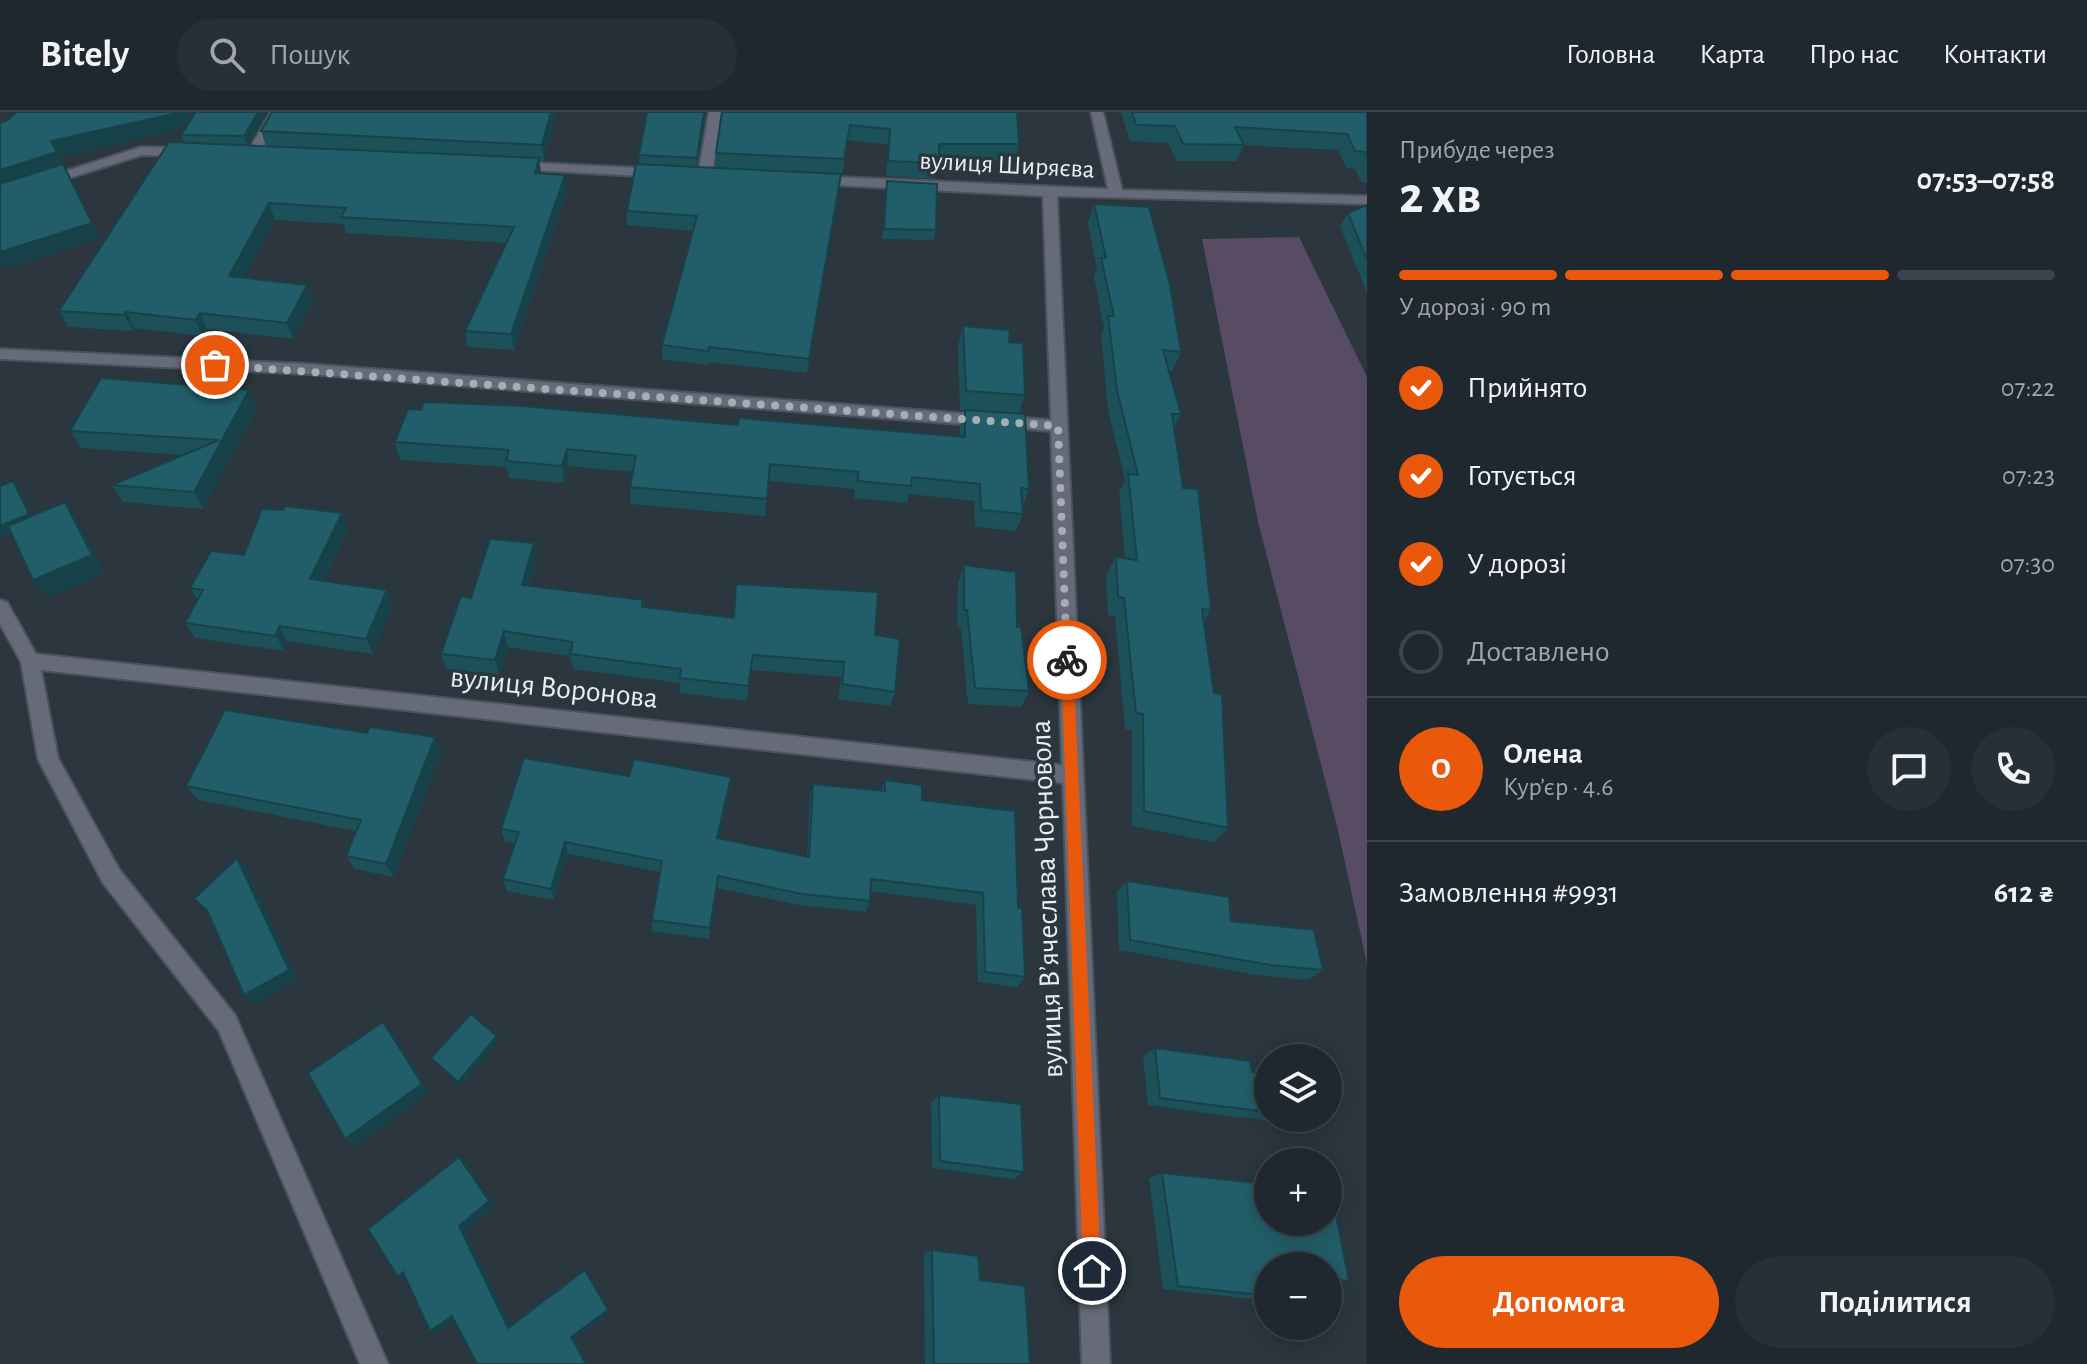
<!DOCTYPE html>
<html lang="uk">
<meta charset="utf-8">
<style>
:root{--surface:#20282f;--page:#283037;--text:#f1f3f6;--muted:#a2a6aa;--line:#3d444b;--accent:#ea580c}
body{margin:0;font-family:"Alegreya Sans",sans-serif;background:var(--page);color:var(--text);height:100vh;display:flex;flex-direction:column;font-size:30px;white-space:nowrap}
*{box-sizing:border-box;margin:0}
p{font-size:26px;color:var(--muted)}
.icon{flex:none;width:44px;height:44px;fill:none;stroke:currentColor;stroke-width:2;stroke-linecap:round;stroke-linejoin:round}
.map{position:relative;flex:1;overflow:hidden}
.sheet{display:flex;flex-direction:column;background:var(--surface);width:720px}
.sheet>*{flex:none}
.buttons{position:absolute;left:1254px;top:932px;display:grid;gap:16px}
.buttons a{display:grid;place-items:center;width:88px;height:88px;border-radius:50%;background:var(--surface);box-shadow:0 4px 20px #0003,0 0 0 2px var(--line);font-size:40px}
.pin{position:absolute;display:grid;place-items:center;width:68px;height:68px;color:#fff;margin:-34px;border:4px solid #fff;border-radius:50%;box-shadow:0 2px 8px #0007}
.courier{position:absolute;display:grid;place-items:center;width:80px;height:80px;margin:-40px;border:6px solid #ea580c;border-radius:50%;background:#fff;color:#222;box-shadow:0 2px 10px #0007}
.overview em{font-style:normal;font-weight:700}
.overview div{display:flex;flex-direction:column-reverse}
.overview{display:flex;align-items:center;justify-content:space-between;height:136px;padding:0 32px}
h1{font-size:52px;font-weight:700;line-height:60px}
.bar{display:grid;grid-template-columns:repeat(4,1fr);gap:12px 8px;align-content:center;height:96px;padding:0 32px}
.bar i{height:10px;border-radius:6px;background:var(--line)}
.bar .on{background:var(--accent)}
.bar p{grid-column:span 4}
.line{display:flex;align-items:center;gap:20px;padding:0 32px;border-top:2px solid var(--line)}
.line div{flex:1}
.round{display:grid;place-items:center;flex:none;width:84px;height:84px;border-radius:42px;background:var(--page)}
ol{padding:0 32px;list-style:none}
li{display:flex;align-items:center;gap:24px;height:88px}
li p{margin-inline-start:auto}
li .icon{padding:8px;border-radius:50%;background:var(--accent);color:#fff;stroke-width:4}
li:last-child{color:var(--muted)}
li i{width:44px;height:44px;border:4px solid var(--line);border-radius:50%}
.button{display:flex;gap:16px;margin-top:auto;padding:16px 32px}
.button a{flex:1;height:92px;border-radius:48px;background:var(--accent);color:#fff;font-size:32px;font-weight:700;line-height:92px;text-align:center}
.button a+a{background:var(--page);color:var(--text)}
header{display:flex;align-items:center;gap:48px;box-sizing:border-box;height:112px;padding:0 40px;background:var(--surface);border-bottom:2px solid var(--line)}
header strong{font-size:38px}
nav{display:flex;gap:44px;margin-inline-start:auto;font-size:28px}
.search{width:560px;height:72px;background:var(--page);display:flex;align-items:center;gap:20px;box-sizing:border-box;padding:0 28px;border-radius:44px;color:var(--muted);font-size:30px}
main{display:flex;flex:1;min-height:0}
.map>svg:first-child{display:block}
</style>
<header>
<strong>Bitely</strong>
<div class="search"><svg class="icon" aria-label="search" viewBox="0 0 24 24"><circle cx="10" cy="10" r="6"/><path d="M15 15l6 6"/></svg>Пошук</div>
<nav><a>Головна</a><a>Карта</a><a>Про нас</a><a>Контакти</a></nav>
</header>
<main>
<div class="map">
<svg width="1367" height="1252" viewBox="0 0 1367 1252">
<rect width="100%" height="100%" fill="#2b363f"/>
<path fill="#584b64" d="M1299,125l68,140v587l-30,-138 -79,-304 -56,-283z"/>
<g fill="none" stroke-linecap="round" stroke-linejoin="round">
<g stroke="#49535c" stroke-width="4">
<path id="minor" d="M271,0h12l-25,44h-10l-1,-3z
M709,0h12l-9,63 -7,4 -7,-4z
M1091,0h12l19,78 245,6v8l-310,-8 53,1168h-28l-19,-581 -1022,-113 17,88 61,111 116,146 153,349h-28l-141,-333 -116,-148 -65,-124 -17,-97 -21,-38v-24l7,2 29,52 1026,111 -11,-334 -744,-57 -307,-15v-10l307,15 744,56 -8,-224 -228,-12 -7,-4 7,-4 293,13z
M141,35l47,1 6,4 -6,4 -46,-1 -142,45v-8z
M516,50l144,7 7,4 -7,4 -149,-8v-6z"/>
</g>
<use href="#minor" fill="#666a7b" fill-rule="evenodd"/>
</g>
<path fill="#1d515a" d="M196,0h67l2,5 -18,29h19l-5,-15 296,-19 -13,49 -5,-1 2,14 26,18 -53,158 -46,-3 -3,-16 42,-88 -161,-10 -2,-9 -69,-4 -31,57 63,8 6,16 -20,38 -86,-10 -4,7 -68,-8 -2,3 -65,-4 -9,-16 125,-168 -3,-8z
M722,0h295l2,32 -4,16h-76l-4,19 -49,-3 2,-31 -40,-5 -41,233 -98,-11 -1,3 -46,-6v-14l32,-114 -67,-6v-14l12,-46v-10l66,-39 -8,51 18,1 1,-15z
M1121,0h246v71l-6,-1 -6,-13 -9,-1 -8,-18 -94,-5 -8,16h-59l-9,-18 -38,-2z
M887,69l49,49 -2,10 -52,-1z
M1094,92l87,148 -9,19h-3l12,43 -7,14 9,60 28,122 -7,12 24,206 -14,14 -82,-16v-96l-7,-1 -10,-113 -7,-1 -2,-40 10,-18 9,2 -6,-66 6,-13 -17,-71 -7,-74 3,-8 -10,-50 3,-8 -9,-46z
M1367,93v88l-27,-67 8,-13z
M963,214l46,16 16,53 -6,19 10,75 -6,17v8l-7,17 -41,-4v-26l-66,-7 -2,9 -53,-5 1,-9 -87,-8 -3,35 -134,-12 -1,-17 3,-15 -64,-6 -5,17 -55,-5 -2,-11 -107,-7 -5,-18 343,-17 222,12v-10l5,-17h-5l-2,-64z
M257,296l-54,101 -80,-7 -11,-17 72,-30 -103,-7 -11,-17z
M342,401l6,17 -24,51 63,9 5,15 -19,49 -86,-13 -3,10 -89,-13 -10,-15 13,-23 -8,-12 54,-33z
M534,431l2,17 -7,26 114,14 1,8 231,27 20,57 -5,14 -52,-7 3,-22 -90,-7 -4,31 -67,-8v-10l-107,-14 -3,-13 -62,-9 -9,28 -53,-6 -5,-15 30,-56z
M964,453l53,62 12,64 -8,16 -53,-3 -7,-76 -4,-1 1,-44z
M367,621l68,4 6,16 -47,124 -39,-8 -9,-13 10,-25 -158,-31 -12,-14z
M629,664l102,1 -1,13 -11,49 88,18 3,-60 3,-13 68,7 4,-11 37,20 96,108 7,69 -8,10 -39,-5 -2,-77 -106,-14v10l-4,11 -67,-7 -82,-17 -8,51 -57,-8v-11l8,-48 -92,-18 -14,46 -47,-9 -4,-12 13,-36 -11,-1 -4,-13z
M1127,769l104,40 92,49 -15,10 -52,-5 -137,-25 -2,-58z
M1155,936l113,27v43h54v3l-17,7 -59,-11 -3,1 -95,-13 -5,-49z
M939,983l85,77 -10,7 -82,-11 -1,-65z
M1162,1061l106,11v38h60v-13l7,1 14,71 -21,3v-18h-60v35l-105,-12 -14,-111z
M932,1138l48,30 50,84h-105l-1,-110z"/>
<path fill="#18424a" d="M174,0h19l-14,18 -119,27 40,82 -94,30 -6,-9v-90l51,-29z
M258,0h5l2,5 -18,29 -3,-10z
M551,0h6l-13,49 -2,-16z
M704,0l1,4 -9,52 1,-10z
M539,46l2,16 -6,-1z
M565,63l2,17 -53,158 -3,-16z
M269,91l6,17 -39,72 -7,-16z
M307,173l6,16 -20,38 -6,-16z
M126,200l9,16 -2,3 -9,-16z
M200,201l7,16 -4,7 -8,-16z
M249,278l8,18 -54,101 -9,-17z
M567,337l2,17 -5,17 -2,-17z
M13,369l8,10 15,32 -36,15v-12z
M65,390l13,19 27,52 -57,25 -15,-18z
M342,401l6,17 -31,65 -7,-16z
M534,431l2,17 -11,41 -3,-16z
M387,478l5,15 -19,49 -7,-15z
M279,514l8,15 -3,10 -8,-15z
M504,519l4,16 -9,28 -4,-15z
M435,625l6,16 -47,124 -8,-13z
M731,665l-1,13 -14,61 1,-13z
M565,730l3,12 -14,46 -3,-11z
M237,746l10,11 51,110 -44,25 -10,-9z
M718,764l-1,12 -8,51 1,-11z
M383,910l8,10 39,60 -74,54 -11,-7z
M497,924l2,5 -38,45 -3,-4z
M459,1045l7,6 29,43 -30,25 49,99 -6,-2 -49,-102z
M585,1158l25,42 -35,26 14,26h-3l-15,-27z
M403,1160l3,8 -8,-3z
M452,1204l7,1 -21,15 -8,-1z"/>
<path fill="#225e69" stroke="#18424a" stroke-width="2" d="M17,0h157l-1,2 -122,27 6,11 -57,18v-47l8,-3z
M196,0h62l-14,24 -63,-1z
M272,0h279l-9,33 -281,-14z
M647,0h57l-7,46 -58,-3z
M722,0h295l2,32h-80v19l-51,-2 2,-32 -40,-4 -6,34 -128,-6z
M1132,0h235v45l-2,-5 -10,-1 -8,-17 -112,-7 9,18 -61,-1 -8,-18 -39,-1z
M169,30l370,16 -4,15 30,2 -54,159 -46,-3 49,-104 -173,-10 5,-9 -77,-5 -40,73 78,9 -20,38 -87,-10 -5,7 -69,-8 -2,3 -65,-4z
M63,52l29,59 -92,29v-68z
M636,52l205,10 -32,185 -100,-12 -1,4 -46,-6 35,-129 -70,-5z
M887,69l50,3 -1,46 -52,-1z
M1094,92l55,3 21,78 11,67 -18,-2 18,64h-9l11,74 15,1 13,121 -9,-1 12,84 8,1 6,134 -84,-17 -1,-97 -7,-1 -12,-115 -6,-1 -2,-40 21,3 -9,-86 10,1 -21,-85 -9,-74h6l-13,-58h5z
M1367,93v55l-19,-47z
M963,214l47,4 -1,12 14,1 2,52 -59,-4z
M101,266l148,12 -55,102 -82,-7 107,-45 -149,-9z
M424,290l99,4 215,19 1,-7 226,19v-27l60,4 4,75 -8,-1 2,26 -42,-4 -1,-26 -68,-7 -1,9 -53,-5v-9l-88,-8 -3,35 -137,-12 6,-31 -69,-7 -5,17 -56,-5 3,-11 -114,-8 13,-33 13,1z
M13,369l16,33 -29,12v-40z
M65,390l27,53 -59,25 -25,-54z
M285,394l57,7 -32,66 77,11 -21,49 -87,-13 -3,10 -91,-13 18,-33 -13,-2 21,-37 33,4 18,-46 21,1z
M490,427l44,4 -12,42 121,15 -1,7 92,11 2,-34 142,8 -3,43 25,4 -5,53 -53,-8 2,-22 -91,-7 -5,31 -68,-8 1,-9 -111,-15 3,-12 -69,-11 -9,29 -54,-6 20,-58 10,2z
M964,453l52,7 1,55h4l8,64 -54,-3 -8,-78h-3z
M225,598l142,23 3,-6 65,10 -49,127 -40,-8 15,-36 -175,-34z
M524,646l105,18 5,-17 97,18 -14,61 92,19 4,-73 72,7v-11l37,5v15l93,11 3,97h4l3,69 -40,-5 -2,-79 -112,-14 -1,22 -68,-7 -84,-18 -8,52 -58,-8 10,-59 -97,-19 -14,47 -48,-10 16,-47 -18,-3z
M237,746l52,112 -45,25 -37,-85 -13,-11z
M1127,769l102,16 2,24 83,9 9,40 -53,-5 -140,-25z
M471,902l26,22 -39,46 -27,-24z
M383,910l39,62 -77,55 -37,-66z
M1155,936l95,13 2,11 16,3v36l-11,-2 1,2 -98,-13z
M939,983l82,9 3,68 -84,-11z
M1307,1006h15v3z
M459,1045l30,44 -30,25 49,102 77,-58 23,40 -37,27 15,27h-109l-25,-48 -22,15 -27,-59 -5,5 -30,-48z
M1162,1061l106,11v38h60v-13l7,1 14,71 -21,-2v-13h-60v30l-90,-10z
M932,1138l46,6 2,24 45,6 5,78h-96z"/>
<path fill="#ea580c" d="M1067,543l6,5 28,611 -3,6 -6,3 -6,-3 -3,-6 -22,-611z"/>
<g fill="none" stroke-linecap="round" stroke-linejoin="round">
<path stroke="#a5aeb5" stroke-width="8" stroke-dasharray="0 14.4" d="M215,253l843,61 9,234"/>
</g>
<g text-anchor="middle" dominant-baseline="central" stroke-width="7" stroke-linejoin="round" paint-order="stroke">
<g font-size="26" fill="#e7eef4" stroke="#2b363f">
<text transform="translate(1007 53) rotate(3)">вулиця Ширяєва</text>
</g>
<g font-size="30" fill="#e7eef4" stroke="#2b363f">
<text transform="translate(554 576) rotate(6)">вулиця Воронова</text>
<text transform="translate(1047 787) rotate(-92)">вулиця Вʼячеслава Чорновола</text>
</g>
</g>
</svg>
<div class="buttons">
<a><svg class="icon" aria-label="layers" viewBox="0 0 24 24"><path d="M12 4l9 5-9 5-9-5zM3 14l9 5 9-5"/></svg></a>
<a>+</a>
<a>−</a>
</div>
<div class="pin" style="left:215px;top:253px;background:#ea580c"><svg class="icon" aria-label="bag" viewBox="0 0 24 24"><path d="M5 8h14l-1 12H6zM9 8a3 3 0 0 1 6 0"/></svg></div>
<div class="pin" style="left:1092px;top:1159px;background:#1f2937"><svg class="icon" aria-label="home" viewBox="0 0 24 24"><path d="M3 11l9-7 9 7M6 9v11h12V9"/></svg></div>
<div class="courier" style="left:1067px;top:548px"><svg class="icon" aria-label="bike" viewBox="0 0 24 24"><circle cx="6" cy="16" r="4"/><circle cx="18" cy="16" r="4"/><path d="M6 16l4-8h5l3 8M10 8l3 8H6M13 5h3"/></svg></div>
</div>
<section class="sheet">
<div class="overview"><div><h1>2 хв</h1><p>Прибуде через</p></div><em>07:53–07:58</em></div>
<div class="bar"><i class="on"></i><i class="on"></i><i class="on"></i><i></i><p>У дорозі · 90 m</p></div>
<ol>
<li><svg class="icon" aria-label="check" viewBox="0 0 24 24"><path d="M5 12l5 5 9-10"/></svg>Прийнято<p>07:22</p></li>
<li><svg class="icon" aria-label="check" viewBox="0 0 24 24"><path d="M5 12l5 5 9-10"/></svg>Готується<p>07:23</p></li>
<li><svg class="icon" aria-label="check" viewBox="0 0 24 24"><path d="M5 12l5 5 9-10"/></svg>У дорозі<p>07:30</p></li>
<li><i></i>Доставлено</li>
</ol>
<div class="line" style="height:144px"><b class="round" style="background:var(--accent);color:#fff">О</b><div><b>Олена</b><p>Кур’єр · 4.6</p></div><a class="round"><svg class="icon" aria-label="chat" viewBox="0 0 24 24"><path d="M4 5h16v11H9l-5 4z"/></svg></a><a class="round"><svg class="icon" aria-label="phone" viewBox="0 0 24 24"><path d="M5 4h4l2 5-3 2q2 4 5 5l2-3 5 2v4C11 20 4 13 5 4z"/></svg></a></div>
<div class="line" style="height:104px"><div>Замовлення #9931</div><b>612 ₴</b></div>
<div class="button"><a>Допомога</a><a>Поділитися</a></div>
</section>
</main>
